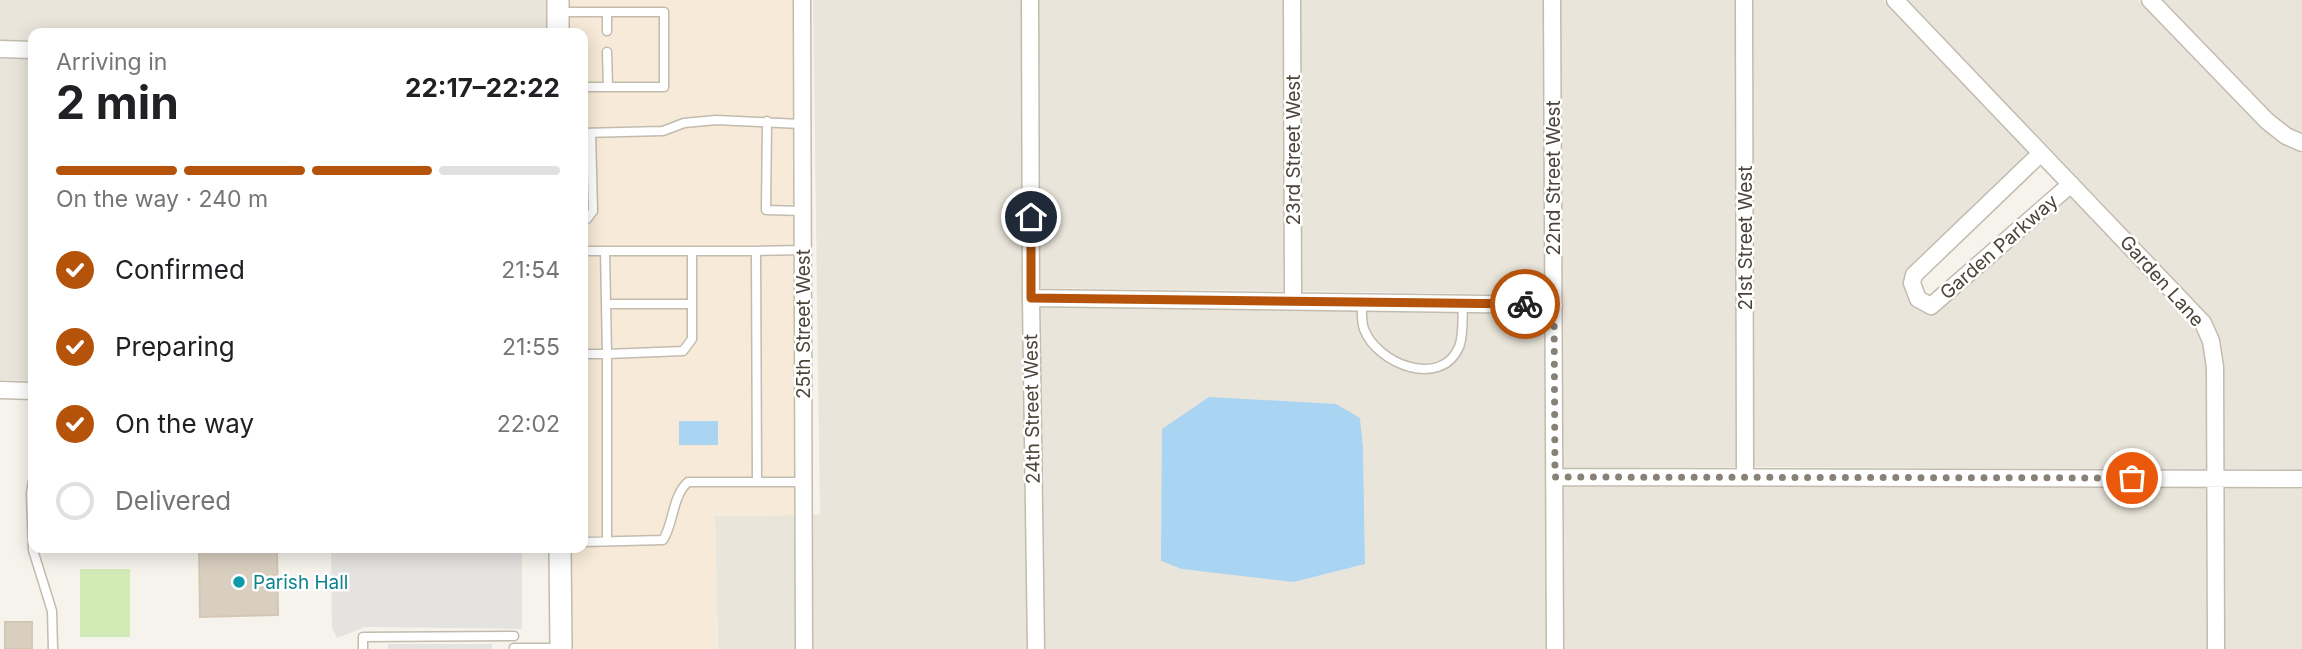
<!DOCTYPE html>
<meta charset="utf-8">
<style>
:root{--surface:#fff;--page:#f2f2f2;--text:#202124;--muted:#757577;--line:#e0e0e0;--accent:#b45309}
body{margin:0;font-family:Inter,sans-serif;background:var(--page);color:var(--text);height:100vh;display:flex;flex-direction:column;font-size:26px;white-space:nowrap}
*{box-sizing:border-box;margin:0}
p{font-size:23px;color:var(--muted)}
.icon{flex:none;width:38px;height:38px;fill:none;stroke:currentColor;stroke-width:2;stroke-linecap:round;stroke-linejoin:round}
.map{position:relative;flex:1;overflow:hidden}
.side{position:absolute;left:28px;top:28px;width:560px;height:525px;display:flex;flex-direction:column;background:var(--surface);border-radius:14px;box-shadow:0 4px 18px #0003}
.side>*{flex:none}
.pin{position:absolute;display:grid;place-items:center;width:60px;height:60px;color:#fff;margin:-30px;border:4px solid #fff;border-radius:50%;box-shadow:0 2px 7px #0007}
.courier{position:absolute;display:grid;place-items:center;width:70px;height:70px;margin:-35px;border:5px solid #b45309;border-radius:50%;background:#fff;color:#222;box-shadow:0 2px 9px #0007}
.summary em{font-style:normal;font-weight:700}
.summary div{display:flex;flex-direction:column-reverse}
.summary{display:flex;align-items:center;justify-content:space-between;height:119px;padding:0 28px}
h1{font-size:46px;font-weight:700;line-height:52px}
.bar{display:grid;grid-template-columns:repeat(4,1fr);gap:10px 7px;align-content:center;height:84px;padding:0 28px}
.bar i{height:9px;border-radius:5px;background:var(--line)}
.bar .selected{background:var(--accent)}
.bar p{grid-column:span 4}
ol{padding:0 28px;list-style:none}
li{display:flex;align-items:center;gap:21px;height:77px}
li p{margin-inline-start:auto}
li .icon{padding:7px;border-radius:50%;background:var(--accent);color:#fff;stroke-width:4}
li:last-child{color:var(--muted)}
li i{width:38px;height:38px;border:4px solid var(--line);border-radius:50%}
.map>svg:first-child{display:block}
</style>
<div class="map">
<svg width="2302" height="649" viewBox="0 0 2302 649">
<rect width="100%" height="100%" fill="#f6f3ec"/>
<path fill="#eae5da" fill-rule="evenodd" d="M0,0h550v33h-517v7h-33z
M813,0h208l1,307 5,342h-214l-1,-134 8,-1z
M1038,0h246l1,291 -246,-3z
M1301,0h243l2,295 -245,-4z
M1560,0h176l1,467 -174,1z
M1753,0h130l145,152 -120,116 -4,18 3,12 6,9 16,8 7,-2 135,-116 125,131 7,16 3,24 1,101 -454,-2z
M1908,0h230l123,128 22,17 19,8v317l-78,-1 -1,-103 -3,-27 -11,-23z
M2163,0h139v133l-12,-5 -17,-14z
M0,59h33v322l-33,-1z
M1039,307l507,7 1,335h-503zM1360,418l3,29 2,117 -71,18z
M1745,486l462,2 1,161h-644l-1,-162z
M2224,488l78,1v160h-77z
M795,515l1,134h-78l-3,-133z"/>
<path fill="#f7ead8" d="M567,0h226l2,515 -80,1 3,133h-149v-101h14v-515h-16z"/>
<path fill="#d2eab5" d="M80,569h50v68h-50z"/>
<path fill="#e5e3e0" d="M331,548h191v81l-157,-2 -28,11 -5,-10z
M388,644h104v5h-104z"/>
<path fill="#a9d4f2" d="M1209,397l127,7 24,14 3,29 2,117 -71,18 -112,-13 -21,-8 1,-132z
M679,421h39v24h-39z"/>
<path fill="#d8cfc1" stroke="#d3c7b4" stroke-width="2" d="M199,548h78l1,67 -78,2z
M5,622h27v27h-27z"/>
<g fill="none" stroke-linecap="round" stroke-linejoin="round">
<g stroke="#c2bbae" stroke-width="11">
<path id="service" d="M561,12h103v75h-81
M607,12v19
M607,52l1,35
M767,121l-1,89 37,1
M583,133l80,-2 21,-8 32,-3 86,4
M583,220l4,-1 6,-8 -2,-78
M583,251h173l1,231
M756,251l47,-1
M1362,302c0,8 -1,19 2,27 13,35 77,60 95,18 5,-12 3,-31 4,-44
M606,304h86
M583,354h24l-2,-103
M33,481l-2,12 2,57 19,61 1,38
M607,541v-187l76,-3 9,-12v-88
M583,542l80,-2c11,-17 9,-44 25,-58h116
M514,648h46
M363,649v-12l151,-1"/>
</g>
<g stroke="#c2bbae" stroke-width="19">
<path id="minor" d="M802,0l2,649
M1030,0l1,298 5,351
M1292,0l1,301
M1552,0l3,649
M1744,0l1,477
M1895,0l308,323 8,18 4,26 1,282
M2150,0l117,121 19,15 16,7
M0,49l33,1
M2041,153l-127,122 -2,8 6,16 13,7 140,-122
M1031,298l523,7
M0,390l33,1
M1554,477l748,2"/>
</g>
<g stroke="#c2bbae" stroke-width="24">
<path id="tertiary" d="M558,0v33
M560,548l1,101"/>
</g>
<use href="#service" stroke="#fff" stroke-width="8"/>
<use href="#minor" stroke="#fff" stroke-width="16"/>
<use href="#tertiary" stroke="#fff" stroke-width="21"/>
</g>
<g fill="none" stroke-linecap="round" stroke-linejoin="round">
<path stroke="#878178" stroke-width="7" stroke-dasharray="0 12.6" d="M1525,304l29,1 1,172 577,1"/>
<path stroke="#b45309" stroke-width="9" d="M1031,217v81l494,6"/>
</g>
<circle fill="#0f9aa8" stroke="#fff" stroke-width="2.5" cx="239" cy="582" r="7"/>
<g text-anchor="middle" dominant-baseline="central" stroke-width="5" stroke-linejoin="round" paint-order="stroke">
<g font-size="19" fill="#4b4439" stroke="#fff">
<text transform="translate(1293 150) rotate(-90)">23rd Street West</text>
<text transform="translate(1553 178) rotate(-90)">22nd Street West</text>
<text transform="translate(1745 238) rotate(-90)">21st Street West</text>
<text transform="translate(1999 247) rotate(-41)">Garden Parkway</text>
<text transform="translate(2162 281) rotate(48)">Garden Lane</text>
<text transform="translate(803 324) rotate(-90)">25th Street West</text>
<text transform="translate(1032 409) rotate(-91)">24th Street West</text>
</g>
<g font-size="19" fill="#0d838f" stroke="#fff" text-anchor="start">
<text x="253" y="582">Parish Hall</text>
</g>
</g>
</svg>
<div class="pin" style="left:2132px;top:478px;background:#ea580c"><svg class="icon" aria-label="bag" viewBox="0 0 24 24"><path d="M5 8h14l-1 12H6zM9 8a3 3 0 0 1 6 0"/></svg></div>
<div class="pin" style="left:1031px;top:217px;background:#1f2937"><svg class="icon" aria-label="home" viewBox="0 0 24 24"><path d="M3 11l9-7 9 7M6 9v11h12V9"/></svg></div>
<div class="courier" style="left:1525px;top:304px"><svg class="icon" aria-label="bike" viewBox="0 0 24 24"><circle cx="6" cy="16" r="4"/><circle cx="18" cy="16" r="4"/><path d="M6 16l4-8h5l3 8M10 8l3 8H6M13 5h3"/></svg></div>
<section class="side">
<div class="summary"><div><h1>2 min</h1><p>Arriving in</p></div><em>22:17–22:22</em></div>
<div class="bar"><i class="selected"></i><i class="selected"></i><i class="selected"></i><i></i><p>On the way · 240 m</p></div>
<ol>
<li><svg class="icon" aria-label="check" viewBox="0 0 24 24"><path d="M5 12l5 5 9-10"/></svg>Confirmed<p>21:54</p></li>
<li><svg class="icon" aria-label="check" viewBox="0 0 24 24"><path d="M5 12l5 5 9-10"/></svg>Preparing<p>21:55</p></li>
<li><svg class="icon" aria-label="check" viewBox="0 0 24 24"><path d="M5 12l5 5 9-10"/></svg>On the way<p>22:02</p></li>
<li><i></i>Delivered</li>
</ol>
</section>
</div>
